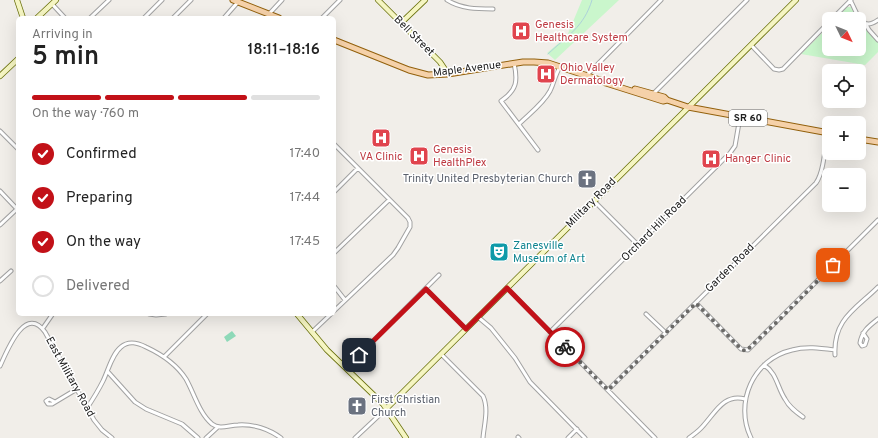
<!DOCTYPE html>
<meta charset="utf-8">
<style>
:root{--surface:#fff;--page:#f6f6f6;--text:#222;--muted:#767676;--line:#e0e0e0;--accent:#c21118}
body{margin:0;font-family:Overpass,sans-serif;background:var(--page);color:var(--text);height:100vh;display:flex;flex-direction:column;font-size:15px;white-space:nowrap}
*{box-sizing:border-box;margin:0}
p{font-size:13px;color:var(--muted)}
.icon{flex:none;width:22px;height:22px;fill:none;stroke:currentColor;stroke-width:2;stroke-linecap:round;stroke-linejoin:round}
.map{position:relative;flex:1;overflow:hidden}
.panel{position:absolute;left:16px;top:16px;width:320px;height:300px;display:flex;flex-direction:column;background:var(--surface);border-radius:6px;box-shadow:0 4px 16px #0002}
.panel>*{flex:none}
.needle{width:26px;rotate:133deg}
.fabs{position:absolute;left:822px;top:12px;display:grid;gap:8px}
.fabs a{display:grid;place-items:center;width:44px;height:44px;border-radius:6px;background:var(--surface);box-shadow:0 4px 16px #0002;font-size:20px}
.pin{position:absolute;display:grid;place-items:center;width:34px;height:34px;color:#fff;margin:-17px;border-radius:8px;box-shadow:0 2px 6px #0006}
.courier{position:absolute;display:grid;place-items:center;width:40px;height:40px;margin:-20px;border:3px solid #c21118;border-radius:50%;background:#fff;color:#222;box-shadow:0 1px 5px #0007}
.summary em{font-style:normal;font-weight:600}
.summary div{display:flex;flex-direction:column-reverse}
.summary{display:flex;align-items:center;justify-content:space-between;height:68px;padding:0 16px}
h1{font-size:26px;font-weight:600;line-height:30px}
.bar{display:grid;grid-template-columns:repeat(4,1fr);gap:6px 4px;align-content:center;height:48px;padding:0 16px}
.bar i{height:5px;border-radius:3px;background:var(--line)}
.bar .selected{background:var(--accent)}
.bar p{grid-column:span 4}
ol{padding:0 16px;list-style:none}
li{display:flex;align-items:center;gap:12px;height:44px}
li p{margin-inline-start:auto}
li .icon{padding:4px;border-radius:50%;background:var(--accent);color:#fff;stroke-width:4}
li:last-child{color:var(--muted)}
li i{width:22px;height:22px;border:2px solid var(--line);border-radius:50%}
.map>svg:first-child{display:block}
</style>
<div class="map">
<svg width="878" height="438" viewBox="0 0 878 438">
<rect width="100%" height="100%" fill="#f1eee9"/>
<path fill="#caf6cc" d="M582,0h37l-64,60 -8,-7 20,-17z
M847,7h4l7,12h-22z
M859,21l19,21v10l-13,13 -64,-11 28,-28v23h30z"/>
<path fill="#8ed9b8" d="M232,331l4,5 -9,6 -3,-5z"/>
<g fill="none" stroke-linecap="round" stroke-linejoin="round">
<path stroke="#add2da" stroke-width="1" d="M548,54c19,-18 36,-27 44,-54"/>
<g stroke="#a2a2a2" stroke-width="5">
<path id="street" d="M447,0c14,9 30,9 46,9
M850,0c7,11 10,33 28,20
M52,4l13,14
M269,14l13,-14
M90,18l19,-18
M144,18l18,-18
M173,18l18,-18
M224,18l14,-16
M322,18l18,-18
M832,19l19,-19
M865,23l4,7 9,10
M751,45l23,24 5,1 4,-1 46,-47
M514,63c4,18 3,27 -13,38l37,49
M587,75l74,-75
M653,94l94,-94
M519,124c10,-10 24,-20 31,-33 4,-8 5,-16 10,-24
M0,131l18,18
M334,144l74,74 2,4v5l-12,21 -5,7 -59,56
M0,191l18,19
M334,192l24,-24
M594,201l44,44
M0,225l17,-16
M334,253l55,-53
M0,281l11,-10
M334,286l11,14
M507,288l148,150
M426,289l40,40
M696,303l45,46 7,1 130,-130
M149,314l7,1 10,-1
M646,314l20,19
M478,317l13,11 24,30 15,24 55,56
M43,328l9,-13
M312,332l19,-18
M550,332l180,-179 5,-7 5,-29
M863,333l4,6 -2,6 -3,1 -2,-3c2,-12 9,-17 18,-24
M441,354l42,42c6,13 1,29 0,42
M835,355c-2,-36 21,-46 43,-68
M164,357l43,-43
M764,365c13,8 13,22 21,34 4,8 11,13 18,18
M0,366c7,-15 25,-62 45,-34l49,88 8,10 10,8
M346,368l93,-93
M108,372l27,30 11,7 36,15 16,14
M608,390l208,-207c8,-11 9,-36 11,-50
M55,402l-6,-3 -3,2 2,3h4l25,-15
M87,408c6,-9 11,-17 16,-27 5,-10 9,-27 18,-34 8,-7 17,-4 25,0 15,7 31,18 40,32 8,14 13,34 26,45 8,6 17,1 26,1 15,-1 31,4 43,13
M518,437l1,1
M206,438l12,-11
M355,438l32,-30
M568,438l9,-9
M689,438c5,-4 10,-7 14,-12 12,-13 21,-33 42,-27
M751,438c-17,-35 2,-79 41,-88 14,-4 28,-2 43,0"/>
</g>
<g stroke="#6b720e" stroke-width="6">
<path id="secondary" d="M17,0l6,18
M378,0l62,62 8,12
M37,18l19,-18
M401,23l24,-23
M0,76l18,-17
M297,314l30,36 56,54 23,34
M387,408l409,-408"/>
</g>
<g stroke="#92600c" stroke-width="7">
<path id="primary" d="M233,0l46,18
M334,40l75,30 19,5 20,-1 75,-12h11l14,1 55,18 3,2 57,18 4,-1 21,7 141,26
M635,89l29,8 3,3
M859,139l19,3"/>
</g>
<use href="#street" stroke="#fff" stroke-width="3"/>
<use href="#secondary" stroke="#f5f5c2" stroke-width="4.5"/>
<use href="#primary" stroke="#f5d1a9" stroke-width="5"/>
</g>
<g fill="none" stroke-linecap="round" stroke-linejoin="round">
<path stroke="#6a6967" stroke-width="4" stroke-dasharray="0 7.2" d="M565,347l43,43 88,-87 45,46 5,2 34,-32 53,-54"/>
<path stroke="#c21118" stroke-width="5" d="M359,355l67,-66 40,40 41,-41 58,59"/>
</g>
<defs>
<g id="hospital-square" transform="scale(1)"><rect x="-9" y="-9" width="18" height="18" rx="4" fill="#e0444e" stroke="#fff"/><path d="M-5-5h3v3.5h4V-5h3V5h-3V1.5h-4V5h-3Z" fill="#fff"/></g>
<g id="church-square" transform="scale(1)"><rect x="-9" y="-9" width="18" height="18" rx="4" fill="#6b7280" stroke="#fff"/><path d="M-1.2-6h2.4v3.5h3.3v2.4h-3.3V6h-2.4V-.1h-3.3v-2.4h3.3Z" fill="#fff"/></g>
<g id="theatre-square" transform="scale(1)"><rect x="-9" y="-9" width="18" height="18" rx="4" fill="#0f9aa8" stroke="#fff"/><path d="M-5-5.5Q0-4 5-5.5V0Q5 5 0 6Q-5 5-5 0ZM-3.3-2.5H-1v1.5H-3.3ZM1-2.5H3.3v1.5H1ZM-2.8 1Q0 5.5 2.8 1Z" fill="#fff"/></g>
</defs>
<g fill-rule="evenodd">
<use href="#hospital-square" x="521" y="31"/>
<use href="#hospital-square" x="546" y="74"/>
<use href="#hospital-square" x="381" y="138"/>
<use href="#hospital-square" x="419" y="156"/>
<use href="#hospital-square" x="711" y="159"/>
<use href="#church-square" x="587" y="179"/>
<use href="#theatre-square" x="499" y="252"/>
<use href="#church-square" x="357" y="406"/>
</g>
<g text-anchor="middle" dominant-baseline="central" stroke-width="3" stroke-linejoin="round" paint-order="stroke">
<rect fill="#fff" stroke="#646464" stroke-width="1" x="729" y="110" width="38" height="16" rx="3"/>
<g font-size="10" font-weight="bold" fill="#212121">
<text x="748" y="118">SR 60</text>
</g>
<g font-size="11" fill="#be3a42" stroke="#fff" text-anchor="start">
<text x="535" y="25">Genesis<tspan x="535" dy="13">Healthcare System</tspan></text>
<text x="560" y="68">Ohio Valley<tspan x="560" dy="13">Dermatology</tspan></text>
<text x="433" y="150">Genesis<tspan x="433" dy="13">HealthPlex</tspan></text>
<text x="381" y="157" text-anchor="middle">VA Clinic</text>
<text x="725" y="159">Hanger Clinic</text>
</g>
<g font-size="11" fill="#212121" stroke="#fff">
<text transform="translate(414 36) rotate(45)">Bell Street</text>
<text transform="translate(467 69) rotate(-7)">Maple Avenue</text>
<text transform="translate(591 203) rotate(-45)">Military Road</text>
<text transform="translate(654 229) rotate(-45)">Orchard Hill Road</text>
<text transform="translate(730 268) rotate(-45)">Garden Road</text>
<text transform="translate(70 377) rotate(61)">East Military Road</text>
</g>
<g font-size="11" fill="#5b616d" stroke="#fff" text-anchor="end">
<text x="573" y="179">Trinity United Presbyterian Church</text>
<text x="371" y="400" text-anchor="start">First Christian<tspan x="371" dy="13">Church</tspan></text>
</g>
<g font-size="11" fill="#0d838f" stroke="#fff" text-anchor="start">
<text x="513" y="246">Zanesville<tspan x="513" dy="13">Museum of Art</tspan></text>
</g>
</g>
</svg>
<div class="fabs">
<a><svg class="needle" viewBox="-14 -14 28 28"><path d="M0-13l5 13h-10z" fill="#e53935"/><path d="M0 13l5-13h-10z" fill="#767676"/></svg></a>
<a><svg class="icon" aria-label="locate" viewBox="0 0 24 24"><circle cx="12" cy="12" r="6"/><path d="M12 2v4M12 18v4M2 12h4M18 12h4"/></svg></a>
<a>+</a>
<a>−</a>
</div>
<div class="pin" style="left:833px;top:265px;background:#ea580c"><svg class="icon" aria-label="bag" viewBox="0 0 24 24"><path d="M5 8h14l-1 12H6zM9 8a3 3 0 0 1 6 0"/></svg></div>
<div class="pin" style="left:359px;top:355px;background:#1f2937"><svg class="icon" aria-label="home" viewBox="0 0 24 24"><path d="M3 11l9-7 9 7M6 9v11h12V9"/></svg></div>
<div class="courier" style="left:565px;top:347px"><svg class="icon" aria-label="bike" viewBox="0 0 24 24"><circle cx="6" cy="16" r="4"/><circle cx="18" cy="16" r="4"/><path d="M6 16l4-8h5l3 8M10 8l3 8H6M13 5h3"/></svg></div>
<section class="panel">
<div class="summary"><div><h1>5 min</h1><p>Arriving in</p></div><em>18:11–18:16</em></div>
<div class="bar"><i class="selected"></i><i class="selected"></i><i class="selected"></i><i></i><p>On the way · 760 m</p></div>
<ol>
<li><svg class="icon" aria-label="check" viewBox="0 0 24 24"><path d="M5 12l5 5 9-10"/></svg>Confirmed<p>17:40</p></li>
<li><svg class="icon" aria-label="check" viewBox="0 0 24 24"><path d="M5 12l5 5 9-10"/></svg>Preparing<p>17:44</p></li>
<li><svg class="icon" aria-label="check" viewBox="0 0 24 24"><path d="M5 12l5 5 9-10"/></svg>On the way<p>17:45</p></li>
<li><i></i>Delivered</li>
</ol>
</section>
</div>
